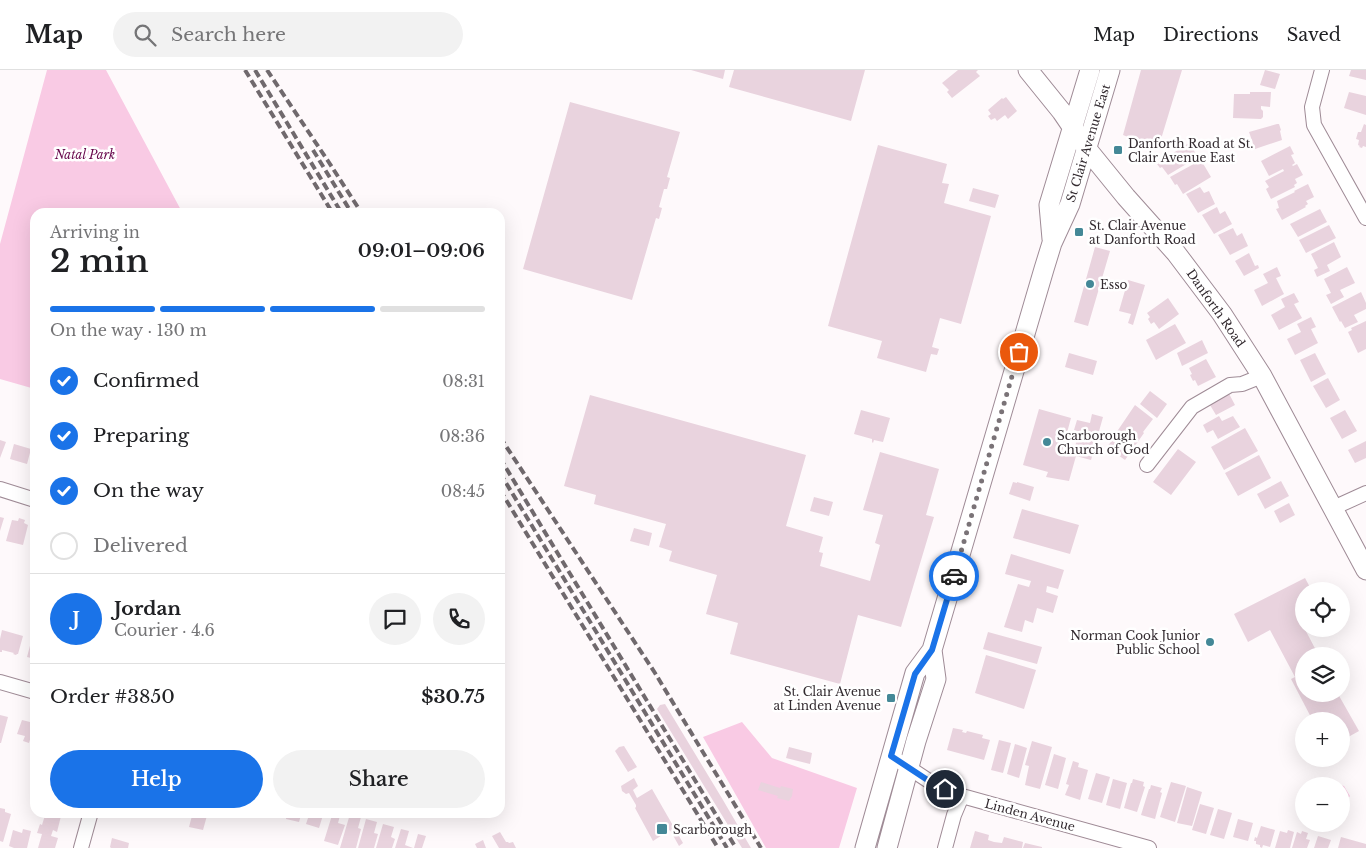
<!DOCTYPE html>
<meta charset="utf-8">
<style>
:root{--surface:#fff;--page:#f2f2f2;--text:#202124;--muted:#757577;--line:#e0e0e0;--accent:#1a73e8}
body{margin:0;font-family:"Libre Baskerville",serif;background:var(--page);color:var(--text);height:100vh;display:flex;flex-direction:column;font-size:19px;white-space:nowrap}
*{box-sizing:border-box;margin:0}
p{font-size:16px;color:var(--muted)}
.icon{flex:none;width:28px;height:28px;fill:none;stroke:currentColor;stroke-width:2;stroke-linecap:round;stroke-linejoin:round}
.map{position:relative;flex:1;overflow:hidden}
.details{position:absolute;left:30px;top:138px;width:475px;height:610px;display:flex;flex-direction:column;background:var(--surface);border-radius:15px;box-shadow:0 5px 20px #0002}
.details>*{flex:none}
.controls{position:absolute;left:1295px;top:512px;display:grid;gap:10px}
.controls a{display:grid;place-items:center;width:55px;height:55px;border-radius:50%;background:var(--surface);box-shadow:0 5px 20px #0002;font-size:25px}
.pin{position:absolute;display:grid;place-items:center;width:42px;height:42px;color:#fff;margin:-21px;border:2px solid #fff;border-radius:50%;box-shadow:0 1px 5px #0007}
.courier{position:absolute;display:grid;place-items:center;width:50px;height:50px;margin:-25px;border:4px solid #1a73e8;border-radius:50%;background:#fff;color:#222;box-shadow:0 1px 6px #0007}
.overview em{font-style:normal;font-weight:600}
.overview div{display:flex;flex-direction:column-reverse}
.overview{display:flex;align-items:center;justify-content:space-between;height:85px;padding:0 20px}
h1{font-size:32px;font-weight:600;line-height:38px}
.bar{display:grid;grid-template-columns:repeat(4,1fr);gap:8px 5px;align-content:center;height:60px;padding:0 20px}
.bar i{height:6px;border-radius:4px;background:var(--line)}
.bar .on{background:var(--accent)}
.bar p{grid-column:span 4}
.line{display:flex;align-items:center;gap:12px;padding:0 20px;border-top:1px solid var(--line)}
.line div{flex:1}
.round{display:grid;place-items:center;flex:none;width:52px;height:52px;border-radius:26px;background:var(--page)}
ol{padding:0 20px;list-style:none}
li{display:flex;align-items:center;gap:15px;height:55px}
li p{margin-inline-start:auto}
li .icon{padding:5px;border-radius:50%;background:var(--accent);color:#fff;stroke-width:4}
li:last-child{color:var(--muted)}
li i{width:28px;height:28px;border:2px solid var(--line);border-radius:50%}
.button{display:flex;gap:10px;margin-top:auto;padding:10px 20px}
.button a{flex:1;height:58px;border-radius:30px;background:var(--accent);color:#fff;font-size:20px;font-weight:600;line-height:58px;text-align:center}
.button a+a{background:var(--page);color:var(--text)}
header{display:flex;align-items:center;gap:30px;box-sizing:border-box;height:70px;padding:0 25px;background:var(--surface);border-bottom:1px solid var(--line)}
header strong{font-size:24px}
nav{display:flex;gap:28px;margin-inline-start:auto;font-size:18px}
.search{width:350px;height:45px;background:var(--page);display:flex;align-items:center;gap:12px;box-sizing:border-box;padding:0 18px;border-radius:28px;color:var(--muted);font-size:19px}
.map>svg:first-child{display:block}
</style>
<header>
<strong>Map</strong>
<div class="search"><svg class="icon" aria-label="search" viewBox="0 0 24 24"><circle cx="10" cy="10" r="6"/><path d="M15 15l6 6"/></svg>Search here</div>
<nav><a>Map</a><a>Directions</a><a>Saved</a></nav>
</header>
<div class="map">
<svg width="1366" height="778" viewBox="0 0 1366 778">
<rect width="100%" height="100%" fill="#fef9fb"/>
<path fill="#f9cae4" d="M47,0h59l76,142h-147v177l-35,-10v-135z
M742,652l30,36 85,30 -18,60h-73l-63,-111z
M1337,714l7,2 6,10 -5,6 -4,-1v-15h-10z"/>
<path fill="#e9d3de" d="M691,0h34l-2,9z
M734,0h131l-14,51 -122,-34z
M958,0h20l-2,2 4,4 -28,22 -5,-6 2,-2 -7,-7z
M1141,0h41l-24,79 -31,-8 1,-4 -5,-2z
M1265,0l15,4 -5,15 -15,-4z
M1351,0h15v10l-17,-4z
M1250,22h21l-1,15 -9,-1v3l2,2v6l-2,2 -28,-1 1,-24h16z
M1349,22l17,4v19l-22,-7z
M1006,27l11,14 -9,8 -3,-4 -8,6 -2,-3 -4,2 -3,-4 3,-2 -3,-4 14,-12 1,1z
M570,32l110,30 -13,45 3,1 -3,11h-3l-5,18 3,1 -3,11 -3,-1 -24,82 -109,-31z
M1277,54h2l2,6 -1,1 2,9 -27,9 -6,-17z
M1364,54l2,1v22l-3,-1 -1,2 -3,-1 1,-1 -2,-1 1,-5 -3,-1 2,-7h3z
M1189,73l9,14 -30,18 -6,-8 -2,1 -3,-4 2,-1v-1z
M878,75l69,19 -5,19 7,1 -5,19 47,13 -30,108 -21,-6 -8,29 7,2 -2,6 -6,-1 -5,18 -49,-14 5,-17 -54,-15z
M1290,76l4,8 -3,1 4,8 -3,2 1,1 4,-2 6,11 -8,4 2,4 -3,2 1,2 -24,12 -5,-10 3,-2 -4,-6 19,-10 -1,-2 -14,7 -8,-15z
M1201,90l10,17 -28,17 -6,-10 -2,1 -5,-8z
M1308,114l6,13 -8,4 2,3 -3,2 1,1 -24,13 -6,-11 3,-1 -2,-7 18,-9 -1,-1z
M1200,117l4,6 5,-2 6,13 -17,9 -12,-19z
M973,118l26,7 -4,13 -26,-7z
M1217,137l3,7 5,-3 7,13 -18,10 -12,-19z
M1320,139l7,13 -29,15 -8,-13z
M1329,155l7,13 -30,15 -7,-13z
M1233,158l4,8 5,-3 6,13 -18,9 -12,-20z
M1334,172l7,15 -14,8 3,6 -13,6 -3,-7 4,-2 -7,-14z
M1095,177l15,4 -22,75 -14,-4z
M1249,183l6,13 3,-1 1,3 -15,8 -9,-15z
M1277,197l4,9 -5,2 8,16 -22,12 -8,-16 14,-7 -5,-9z
M1347,197l8,16 -15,7 4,7 -13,7 -5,-9 5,-2 -7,-14z
M1128,210l17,5 -12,40 -5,-2 3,-9 -12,-3z
M1361,222l5,11v6l-12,6 4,7 -13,6 -4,-7 -1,1 -8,-15z
M1294,223l5,9 -5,2 8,14 -23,12 -8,-15 14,-8 -4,-8z
M1168,228l11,16 -20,15 -5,-7 -3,2 -3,-5 2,-2 -3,-4z
M1311,247l5,10 -5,2 7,14 -23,12 -8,-16 14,-7 -4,-8z
M1366,251v28l-8,4 -10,-21 4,-2 -1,-2z
M1175,254l11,19 -30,17 -10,-20z
M1202,270l6,13 -26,13 -5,-13z
M1069,283l28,8 -4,14 -28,-8z
M1315,283l11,21 -15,8 -11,-22z
M1206,289l10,18 -18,9 -3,-6 -2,1 -3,-6 2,-1 -3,-6z
M1328,308l12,22 -14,8 -13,-22z
M1227,320l8,15 -19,10 -9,-15z
M1150,321l17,13 -10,14 -17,-14z
M590,325l216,60 -20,71 37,11 -4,15 4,1 -3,13 50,15 10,-36 -5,-2 8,-28 -20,-5 17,-58 59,17 -13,46 8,2 -33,110 -43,-12 -18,69 -110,-30 8,-31 -32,-9 11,-39 -48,-14 3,-10 -13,-4 7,-23 -72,-20 2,-9 -32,-9z
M1135,335l18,14 -10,13 1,1 -19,27 -18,-13 10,-13 -1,-1z
M1039,339l32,9 -9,33 11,3 6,-22 -5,-2 3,-10 13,3 2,-9 11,3 -12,43 -15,-4 -7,25 -23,-4 2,-5 -25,-7z
M861,340l29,8 -7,24 -9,-2 -1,3 -1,-1v-3l-18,-5z
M1345,340l12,21 -15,8 -12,-21z
M1219,346l3,5 11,-5 7,11 -22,12 -5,-9 -6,3 -4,-8z
M1245,358l13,23 -34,19 -13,-23z
M0,370l6,2 -6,16z
M1366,371v17l-11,5 -7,-13z
M14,374l17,5 -4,15 -17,-5z
M1178,379l18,13 -25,33 -18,-13z
M1259,385l12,23 -33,18 -13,-23z
M1281,411l8,15 -24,13 -8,-15z
M1013,412l4,1v-1l17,5 -4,14 -21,-7z
M814,427l19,5 -4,14 -19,-5z
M1289,433l6,12 -15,8 -6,-12z
M1022,439l57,16 -9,29 -57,-16z
M0,447l4,1 -4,13z
M19,448l6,2 -1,3 4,2 -5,20 -17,-4 6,-21 6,1z
M634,458l18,5 -3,13 -19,-5z
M1011,484l53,16 -6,19 -11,-3 -1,6 12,4 -5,17 -16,-5 -4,15 -8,-3 -3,12 -18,-5 14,-43 11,3 2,-6 -26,-7z
M1305,508l7,13h-8v22l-6,3 21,40h-15v38h34l21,37 -18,10v-20h-28l-22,-42 4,-2 -25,-47 -22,12 -14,-28z
M2,560l21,6 -5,18h-1l-1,1 -3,-1 1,-1 -12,-3v2h-2v-13z
M988,562l54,15 -5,17 -54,-15z
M31,572l4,1v16l-8,-2z
M986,585l50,15 -12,39 -49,-16z
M665,634l58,96 28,48h-9l-85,-139 3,-4z
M0,645l8,2 -7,26h-1z
M31,648l4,1 -1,4h1l-6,20 -6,-2 2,-5 -8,-2 5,-14 8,2z
M953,658l10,2 -1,2 4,1 1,-2 16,4 -1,3 8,2 -6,20 -37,-10z
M999,670l12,3 -8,30 -12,-3z
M1032,671l20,6 -12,42 -15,-4 4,-19 -4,-1z
M1015,674l12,4 -8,30 -12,-4z
M624,676l13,21 -9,5 -13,-21 4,-4z
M789,677l23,6 -2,11 -24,-6z
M1054,684l12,4 -8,31 -13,-4z
M1073,691l6,2 -1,4 10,3 -8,30 -15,-5 4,-10 -3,-1z
M1096,703l14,4 -8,26 -14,-4z
M634,708l4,8 -5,4 4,8 15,-9 31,54 -4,3 -9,-16 -17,11 -18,-33 1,-1v-2l-7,-12 -3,1 -4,-3 -1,-5z
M1113,709l14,4 -7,26 -14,-4z
M1133,709l11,3 -1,4 2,1 -8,25 -13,-4 7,-25h1z
M761,712l19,6 1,-2 12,3 -1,7 -3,5 -12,-3 1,-2 -20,-6z
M1171,712l15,4 -11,36 -15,-5z
M1151,715l11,3 -2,4 2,1 -7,26 -14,-4 8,-26h1z
M1187,717l15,5 -10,34 -15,-3z
M1200,734l14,4 -8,26 -14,-4z
M0,738l5,1v3l6,2 -8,28 -3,-1z
M1218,739l14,4 -8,26 -14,-4z
M46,742h16l-5,20 -4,-2 -2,6 7,2 -3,10h-17l4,-14 -5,-1 3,-9 2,1z
M193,742h15l-5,18 -14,-3z
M267,742h12l-1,4z
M287,742h15l-3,10 -13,-3z
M310,742h14l-5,16 -13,-4z
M333,742h8l-3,11 7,2 -7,20 -14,-4z
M350,744l11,3 -3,11 3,1 -5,19h-16z
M366,749l11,3 -3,11 4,1 -4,14h-16z
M1238,749l15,4 -5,18 -15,-4z
M383,754l11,3 -3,10 4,2 -3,9h-16z
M1261,756l14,4 -5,17 -7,-2 -1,3 -2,-1v-2l-4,-1v-3h-2l1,-4 2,1z
M23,759l8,2 -4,17h-13l-5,-2 4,-16 9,3z
M401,759l8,2 -4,14 8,3h-18z
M1288,760l6,2 -4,16h-15l5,-17 7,2z
M975,761l14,4 -1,5 6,2 8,1 2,-6 19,5 -1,6h-52z
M1302,761l6,2 -2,6 4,1 -3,8h-15l5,-16 4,2z
M500,762l6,10h2l1,1 4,-1 3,6h-17l-7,-12z
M418,764l8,2 -4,12h-8z
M1318,766l13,4 -3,8h-14z
M1341,767l25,7v4h-28z
M112,768l17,5 -1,5h-17l-1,-1z
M483,770l3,8h-9l-2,-4z
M1025,773l17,4v1h-19z"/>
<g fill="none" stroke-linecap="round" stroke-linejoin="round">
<g stroke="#9f8b96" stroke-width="16">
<path id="street" d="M1322,0l-10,37 2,18 52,93
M1147,395l45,-58 38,-22 12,-1 20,-8
M0,419l35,11
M1333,438l33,-15
M0,612l35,10
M891,686l38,25 33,15 187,52
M81,778l10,-36
M945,778l9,-33 8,-19"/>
</g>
<g stroke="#9f8b96" stroke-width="21">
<path id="secondary" d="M1028,0l34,42 25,37 39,48 50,56 46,61 40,62 104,194
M1052,169l-3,-34 41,-135
M865,778l50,-175 17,-23 112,-381 8,-26 18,-39 40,-134
M887,778l29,-107 20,-62 -4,-29"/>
</g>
<use href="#street" stroke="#fff" stroke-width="14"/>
<use href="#secondary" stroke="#fff" stroke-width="19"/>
<path stroke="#70696d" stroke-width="4" stroke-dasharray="8 4" stroke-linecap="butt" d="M245,0l87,142
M255,0l86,142
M267,0l61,91 33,51
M313,80l38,62
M500,367l155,236 106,175
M500,388l236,390
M500,403l227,375
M500,420l218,358"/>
</g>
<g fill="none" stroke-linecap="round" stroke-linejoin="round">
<path stroke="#7a7377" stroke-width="5" stroke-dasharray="0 9" d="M954,506l65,-224"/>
<path stroke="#1a73e8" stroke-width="6" d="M945,719l-16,-8 -38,-25 24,-82 17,-24 22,-74"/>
</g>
<g fill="#448897" stroke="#fff" stroke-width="2">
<rect x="1113" y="75" width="10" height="10" rx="2.5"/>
<rect x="1074" y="157" width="10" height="10" rx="2.5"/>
<circle cx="1090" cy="214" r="5"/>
<circle cx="1047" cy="372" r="5"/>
<circle cx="1210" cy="572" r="5"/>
<rect x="886" y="623" width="10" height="10" rx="2.5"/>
<rect x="656" y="753" width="12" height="12" rx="2.5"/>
</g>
<g text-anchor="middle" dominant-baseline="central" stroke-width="5" stroke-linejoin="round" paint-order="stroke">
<g font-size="12" fill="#332b30" stroke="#fff">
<text transform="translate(1088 73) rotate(-73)">St Clair Avenue East</text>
<text transform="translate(1216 238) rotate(55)">Danforth Road</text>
<text transform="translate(1030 745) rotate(15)">Linden Avenue</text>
</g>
<g font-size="12" fill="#332b30" stroke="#fff" text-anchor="start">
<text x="1128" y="73">Danforth Road at St.<tspan x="1128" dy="14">Clair Avenue East</tspan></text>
<text x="1089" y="155">St. Clair Avenue<tspan x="1089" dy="14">at Danforth Road</tspan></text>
<text x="1100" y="214">Esso</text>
<text x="1057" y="365">Scarborough<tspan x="1057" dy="14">Church of God</tspan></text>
<text x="1200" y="565" text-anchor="end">Norman Cook Junior<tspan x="1200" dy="14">Public School</tspan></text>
<text x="881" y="621" text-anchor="end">St. Clair Avenue<tspan x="881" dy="14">at Linden Avenue</tspan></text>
<text x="673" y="759">Scarborough</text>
</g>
<g font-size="12" font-style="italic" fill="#67074b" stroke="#fff">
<text x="85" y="84">Natal Park</text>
</g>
</g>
</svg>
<div class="controls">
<a><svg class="icon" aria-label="locate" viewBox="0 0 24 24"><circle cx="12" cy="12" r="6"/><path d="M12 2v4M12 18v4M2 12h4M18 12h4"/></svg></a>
<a><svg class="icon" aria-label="layers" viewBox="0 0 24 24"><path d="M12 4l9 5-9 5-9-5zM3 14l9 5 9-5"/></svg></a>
<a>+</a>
<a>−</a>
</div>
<div class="pin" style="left:1019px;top:282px;background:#ea580c"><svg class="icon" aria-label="bag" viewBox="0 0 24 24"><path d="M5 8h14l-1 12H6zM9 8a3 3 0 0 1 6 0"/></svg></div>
<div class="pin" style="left:945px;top:719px;background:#1f2937"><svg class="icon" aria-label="home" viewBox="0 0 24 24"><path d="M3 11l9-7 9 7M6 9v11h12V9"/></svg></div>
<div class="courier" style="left:954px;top:506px"><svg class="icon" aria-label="car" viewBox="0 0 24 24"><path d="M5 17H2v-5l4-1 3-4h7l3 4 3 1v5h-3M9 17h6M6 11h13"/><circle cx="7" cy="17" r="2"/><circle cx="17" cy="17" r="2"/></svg></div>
<section class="details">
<div class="overview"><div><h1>2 min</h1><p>Arriving in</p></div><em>09:01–09:06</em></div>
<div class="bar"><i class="on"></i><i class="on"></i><i class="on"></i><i></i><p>On the way · 130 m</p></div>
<ol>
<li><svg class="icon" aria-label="check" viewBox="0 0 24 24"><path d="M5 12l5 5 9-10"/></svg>Confirmed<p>08:31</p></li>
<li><svg class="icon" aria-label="check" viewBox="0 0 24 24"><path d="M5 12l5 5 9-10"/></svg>Preparing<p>08:36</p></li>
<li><svg class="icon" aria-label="check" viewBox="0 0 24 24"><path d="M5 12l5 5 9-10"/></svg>On the way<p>08:45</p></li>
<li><i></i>Delivered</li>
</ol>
<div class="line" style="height:90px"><b class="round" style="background:var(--accent);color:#fff">J</b><div><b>Jordan</b><p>Courier · 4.6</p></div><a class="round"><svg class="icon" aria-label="chat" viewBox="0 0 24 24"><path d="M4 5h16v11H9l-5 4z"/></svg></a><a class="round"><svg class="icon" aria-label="phone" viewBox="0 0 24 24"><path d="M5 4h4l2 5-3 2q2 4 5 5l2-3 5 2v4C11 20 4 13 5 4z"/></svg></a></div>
<div class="line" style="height:65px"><div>Order #3850</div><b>$30.75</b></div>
<div class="button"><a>Help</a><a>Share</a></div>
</section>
</div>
